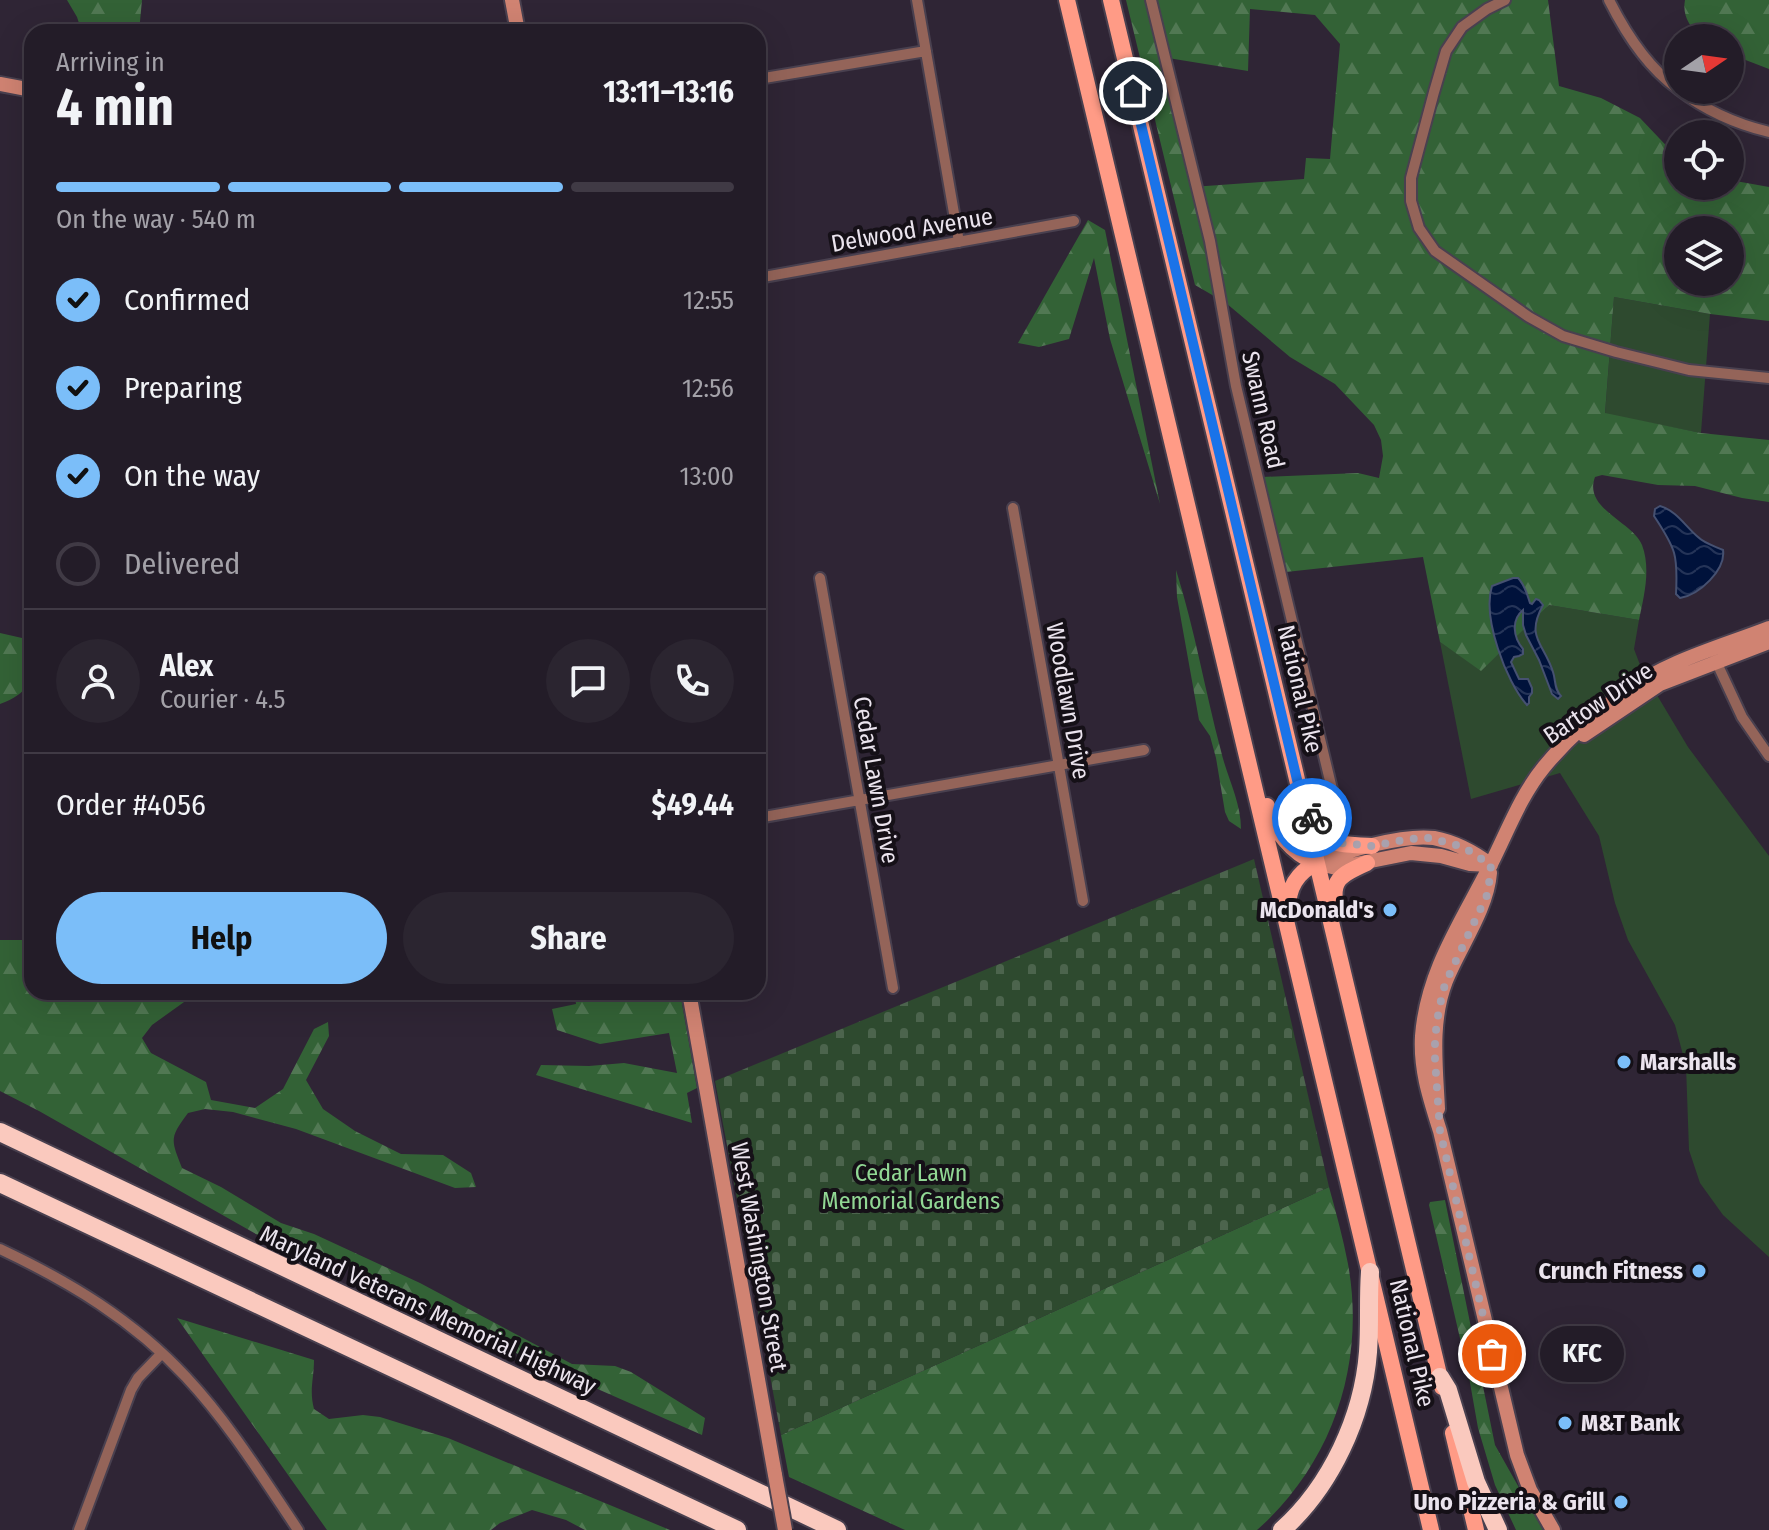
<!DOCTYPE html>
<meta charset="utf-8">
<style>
:root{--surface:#231c28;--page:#2b2530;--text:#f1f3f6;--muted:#a3a1a8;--line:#403a45;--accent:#7bbef9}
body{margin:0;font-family:"Fira Sans Condensed",sans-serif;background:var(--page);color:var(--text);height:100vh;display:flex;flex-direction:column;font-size:30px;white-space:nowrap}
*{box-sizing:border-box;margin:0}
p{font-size:26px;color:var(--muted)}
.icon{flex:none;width:44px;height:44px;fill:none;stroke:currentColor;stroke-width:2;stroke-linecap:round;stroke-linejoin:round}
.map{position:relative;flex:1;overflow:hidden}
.side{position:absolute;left:24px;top:24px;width:742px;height:976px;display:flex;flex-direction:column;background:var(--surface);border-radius:24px;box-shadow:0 8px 32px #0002,0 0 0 2px var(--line)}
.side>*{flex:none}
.needle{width:52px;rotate:77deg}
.buttons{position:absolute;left:1664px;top:24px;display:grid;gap:16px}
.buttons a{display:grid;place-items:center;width:80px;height:80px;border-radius:50%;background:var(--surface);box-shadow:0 8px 32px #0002,0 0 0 2px var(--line);font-size:40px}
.pin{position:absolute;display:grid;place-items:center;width:68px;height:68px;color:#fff;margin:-34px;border:4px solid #fff;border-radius:50%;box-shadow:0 2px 8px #0007}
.courier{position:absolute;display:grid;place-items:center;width:80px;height:80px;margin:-40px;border:6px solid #1a73e8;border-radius:50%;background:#fff;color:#222;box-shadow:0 2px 10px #0007}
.bubble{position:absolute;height:56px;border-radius:28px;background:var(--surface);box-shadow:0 8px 32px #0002,0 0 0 2px var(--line);font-size:26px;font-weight:700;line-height:56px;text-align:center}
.summary em{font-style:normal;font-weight:700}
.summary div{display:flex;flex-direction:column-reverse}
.summary{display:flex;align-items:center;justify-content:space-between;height:136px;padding:0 32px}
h1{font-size:52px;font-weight:700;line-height:60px}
.bar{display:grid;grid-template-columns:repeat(4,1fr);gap:12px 8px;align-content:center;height:96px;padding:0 32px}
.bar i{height:10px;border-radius:6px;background:var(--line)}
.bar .current{background:var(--accent)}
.bar p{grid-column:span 4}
.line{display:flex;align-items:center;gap:20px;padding:0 32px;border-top:2px solid var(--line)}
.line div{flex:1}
.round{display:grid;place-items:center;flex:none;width:84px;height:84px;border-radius:42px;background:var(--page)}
ol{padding:0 32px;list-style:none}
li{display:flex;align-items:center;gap:24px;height:88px}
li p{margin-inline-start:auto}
li .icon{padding:8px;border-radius:50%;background:var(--accent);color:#111;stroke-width:4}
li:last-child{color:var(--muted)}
li i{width:44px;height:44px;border:4px solid var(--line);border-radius:50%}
.button{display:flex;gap:16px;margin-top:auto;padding:16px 32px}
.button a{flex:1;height:92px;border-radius:48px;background:var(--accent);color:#111;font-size:32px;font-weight:700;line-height:92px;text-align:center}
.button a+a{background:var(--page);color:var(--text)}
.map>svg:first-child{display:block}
</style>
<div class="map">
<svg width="1769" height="1530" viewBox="0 0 1769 1530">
<defs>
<pattern id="forest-firs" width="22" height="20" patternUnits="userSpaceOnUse" patternTransform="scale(2)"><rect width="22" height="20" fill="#336236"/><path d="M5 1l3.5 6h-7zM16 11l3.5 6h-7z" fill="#517853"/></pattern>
<pattern id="cemetery-stones" width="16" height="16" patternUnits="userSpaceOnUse" patternTransform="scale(2)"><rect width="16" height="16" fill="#2e4a2f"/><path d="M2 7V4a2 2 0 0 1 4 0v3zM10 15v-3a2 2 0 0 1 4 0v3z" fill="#4c644d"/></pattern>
<pattern id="water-waves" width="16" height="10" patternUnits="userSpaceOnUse" patternTransform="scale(2)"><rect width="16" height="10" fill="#00123b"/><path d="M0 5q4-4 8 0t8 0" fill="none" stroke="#253458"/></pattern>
</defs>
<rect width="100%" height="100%" fill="#2f2535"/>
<path fill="#2e4a2f" d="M1614,297l96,17 -9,119 -96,-19z
M1549,605l90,15 -5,29 8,21 46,77 81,109v401l-46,-42 -23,-32 -11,-33 -3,-84 -11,-41 -47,-85 -13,-37 -16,-67 -39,-63 -89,26 -31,-157 41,28z"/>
<path fill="url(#forest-firs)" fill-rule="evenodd" d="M67,0h75l-3,32h-57l-5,-15z
M1126,0h422l11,86 42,12 39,20 38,40v28h52v-6l39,7v134l-59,-7 -96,-17 -9,116 96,20 68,7v62l-27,-4 -47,-12 -37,-1 -56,-10 -7,2c-12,32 37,44 47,68 9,24 2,51 -3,75l-90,-15 -68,66 -41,-29 -17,-85 -137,15 -23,-95 95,-4 21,5 4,-22 -2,-16 -7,-15 -39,-41 -45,-27 -64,-54 -31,-18zM1250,9l65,6 25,29 -10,115 -24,-1 -2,21 -112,8 -30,-130 86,14zM1678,230h52v52h-52z
M1685,0h84v69l-39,-15v-16h-30c-10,-12 -18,-22 -15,-38z
M1088,220l17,10 55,274 -50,-165 -16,-81 -25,81 -30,8 -21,-4z
M1176,570c19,60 29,121 45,181 6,26 20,51 20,78l-12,-8 -4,-9 -9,-54 -6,-22 -11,-16 -22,-123z
M0,633l22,5 10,-1c0,35 6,53 -32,67z
M0,940h32v52h166l-46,33 -10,13 9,15 55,29 5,18 44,8 28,-19 31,-60 14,-7 1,14 -23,44 17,29 32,22 46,23 42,1 28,18 5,14 -21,1 -159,-59 -63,-17 -28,-3 -17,4c-19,25 -17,27 -6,55l39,19 60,36 33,11 106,49 152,81 43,2 16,6 74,46 -3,17 -220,-97 -132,-74 -52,-22 -35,-4 -224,-127 -39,-20z
M568,992h112l17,96 -10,5 5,30 -156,-48 5,-10 48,1 35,-3 53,10 -8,-40 -69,11 -43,-14 -5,-21 24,-5 -1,-7z
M1329,1187c7,25 14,51 19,77 18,99 -15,199 -91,266h-352l-116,-53 -8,-42z
M1445,1200l50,245 48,85h-27l-21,-45 -17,-57 -9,-51 -40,-172 1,-3z
M177,1318l137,42c0,19 -5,30 0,49l15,10 34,-4 17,2 68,21 222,92h-85l-19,-10 -34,-10 -32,13 -9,7h-164z"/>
<path fill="url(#cemetery-stones)" d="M1254,859l75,328 -548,248 -66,-354z"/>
<path fill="url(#water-waves)" stroke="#465171" stroke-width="2" d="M1660,506c17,5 25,20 38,31 6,6 16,9 25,13 3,20 -24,45 -43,48l-4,-4c2,-39 0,-45 -22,-78l1,-7z
M1513,578h5c7,7 9,16 12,25l2,1 4,-5 3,1 4,5c-18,33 1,38 10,67 3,9 1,17 8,24l-3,3 -6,-5 -13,-34 -13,-25 -3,-10v-15c-12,10 -10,27 0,39v5l-4,2 -5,1 -3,5 8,17h9l4,9v5l-3,4v6l-2,2c-21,-23 -45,-88 -35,-119z"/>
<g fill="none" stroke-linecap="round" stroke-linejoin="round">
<g stroke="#49404f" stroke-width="14">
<path id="street" d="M917,0l42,242
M1151,0l59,241 26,145 105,441
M1505,0l-18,9 -25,18 -16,24 -12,41 -23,86v23l8,27 16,23 94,66 34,19 53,16 73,18 80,8
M1609,0c17,34 38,67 69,89
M758,79l168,-28
M1679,90c26,20 57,34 90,42
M758,278l316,-57
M1013,508l70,393
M820,578l73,410
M1715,659l27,58 27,39
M758,818l386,-68
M0,1249c70,33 133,71 186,128 43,46 77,101 112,153
M79,1530l52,-140 7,-12 24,-25"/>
</g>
<g stroke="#49404f" stroke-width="18">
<path id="secondary" d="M512,0l6,32
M0,84l32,6
M1584,735l76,-51 109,-42
M1316,863c30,-12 86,-29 118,-25 21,4 40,14 57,27
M1316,863l20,5 75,-15 30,3 29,8 20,1
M689,992l86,483
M1438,1109c-2,-43 -8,-87 8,-128 14,-35 41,-71 44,-108
M1553,1530l-23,-40 -13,-35 -77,-324c-10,-32 -20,-61 -18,-95 5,-66 41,-116 70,-174 16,-32 29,-67 52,-95 24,-29 51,-53 81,-75 42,-31 95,-45 144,-64"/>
</g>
<g stroke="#49404f" stroke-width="20">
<path id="primary" d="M1067,0l364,1530
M1111,0l331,1387
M1267,806c7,25 25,47 49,57
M1311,817c13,31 31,27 61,29
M1288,909c0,-22 9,-36 28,-46
M1337,911c-8,-31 3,-36 30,-48
M1453,1433l23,97"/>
</g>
<g stroke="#49404f" stroke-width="22">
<path id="highway" d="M0,1132l837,398
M0,1183l737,347
M1440,1377l8,13 28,92 22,48
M1282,1530c49,-44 81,-113 86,-178 2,-27 0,-53 2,-80"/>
</g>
<use href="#street" stroke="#946459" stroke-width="10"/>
<use href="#secondary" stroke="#d08372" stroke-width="14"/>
<use href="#primary" stroke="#ff9b86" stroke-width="16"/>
<use href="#highway" stroke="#fac9be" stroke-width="18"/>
<g stroke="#49404f" stroke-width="18" stroke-linecap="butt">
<path id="secondary-bridge" d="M775,1475l10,55"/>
</g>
<use href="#secondary-bridge" stroke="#d08372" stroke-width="14"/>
</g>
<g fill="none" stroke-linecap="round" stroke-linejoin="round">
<path stroke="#a9a1ad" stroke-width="8" stroke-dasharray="0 14.4" d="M1312,818l10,18 8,6 42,4 36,-7 22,-1 33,9 28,18 -3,28 -43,91 -6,25 -4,28v23l5,71 52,223"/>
<path stroke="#1a73e8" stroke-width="10" d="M1133,91l166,697 13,30"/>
</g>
<g fill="#7bbef9" stroke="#151017" stroke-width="3">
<circle cx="1390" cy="910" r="8"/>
<circle cx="1624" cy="1062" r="8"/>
<circle cx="1699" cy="1271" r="8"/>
<circle cx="1565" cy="1423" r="8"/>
<circle cx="1621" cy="1502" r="8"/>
</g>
<g text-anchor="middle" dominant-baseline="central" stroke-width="8" stroke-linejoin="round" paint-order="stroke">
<g font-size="24" fill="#ebe4ee" stroke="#151017">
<text transform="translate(912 230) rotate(-10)">Delwood Avenue</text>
<text transform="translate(1263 410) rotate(77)">Swann Road</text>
<text transform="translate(1300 689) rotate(77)">National Pike</text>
<text transform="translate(1068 701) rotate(80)">Woodlawn Drive</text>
<text transform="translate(1598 703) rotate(-34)">Bartow Drive</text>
<text transform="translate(876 780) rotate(80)">Cedar Lawn Drive</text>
<text transform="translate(759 1257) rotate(80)">West Washington Street</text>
<text transform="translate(428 1310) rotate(25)">Maryland Veterans Memorial Highway</text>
<text transform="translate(1412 1343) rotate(77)">National Pike</text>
</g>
<g font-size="24" font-weight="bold" fill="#ebe4ee" stroke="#151017" text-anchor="end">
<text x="1374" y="910">McDonald's</text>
<text x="1640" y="1062" text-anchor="start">Marshalls</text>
<text x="1683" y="1271">Crunch Fitness</text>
<text x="1581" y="1423" text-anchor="start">M&amp;T Bank</text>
<text x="1605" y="1502">Uno Pizzeria &amp; Grill</text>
</g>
<g font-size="24" fill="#91d794" stroke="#151017">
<text x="911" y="1173">Cedar Lawn<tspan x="911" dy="28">Memorial Gardens</tspan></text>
</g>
</g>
</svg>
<div class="buttons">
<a><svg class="needle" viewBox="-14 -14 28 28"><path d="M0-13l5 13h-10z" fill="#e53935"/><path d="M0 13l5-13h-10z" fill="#a3a1a8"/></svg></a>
<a><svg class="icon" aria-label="locate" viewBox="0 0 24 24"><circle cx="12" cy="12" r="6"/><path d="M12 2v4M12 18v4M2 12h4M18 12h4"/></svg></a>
<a><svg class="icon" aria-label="layers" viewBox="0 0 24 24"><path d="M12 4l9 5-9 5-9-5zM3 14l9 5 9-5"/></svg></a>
</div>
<div class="pin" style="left:1492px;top:1354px;background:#ea580c"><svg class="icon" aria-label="bag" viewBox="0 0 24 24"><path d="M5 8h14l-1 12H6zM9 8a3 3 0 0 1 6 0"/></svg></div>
<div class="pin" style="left:1133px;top:91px;background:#1f2937"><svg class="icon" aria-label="home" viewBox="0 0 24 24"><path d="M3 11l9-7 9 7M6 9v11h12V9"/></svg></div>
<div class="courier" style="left:1312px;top:818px"><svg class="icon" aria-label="bike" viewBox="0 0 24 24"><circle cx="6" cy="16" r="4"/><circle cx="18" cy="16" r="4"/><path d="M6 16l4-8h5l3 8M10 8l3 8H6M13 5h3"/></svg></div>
<div class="bubble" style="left:1540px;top:1326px;width:84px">KFC</div>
<section class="side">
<div class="summary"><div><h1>4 min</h1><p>Arriving in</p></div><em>13:11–13:16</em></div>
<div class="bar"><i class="current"></i><i class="current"></i><i class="current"></i><i></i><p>On the way · 540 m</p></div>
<ol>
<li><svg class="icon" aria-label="check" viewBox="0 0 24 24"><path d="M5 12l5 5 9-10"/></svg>Confirmed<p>12:55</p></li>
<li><svg class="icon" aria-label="check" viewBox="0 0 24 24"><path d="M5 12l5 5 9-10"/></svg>Preparing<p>12:56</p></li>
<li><svg class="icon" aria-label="check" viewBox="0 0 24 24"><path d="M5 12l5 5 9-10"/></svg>On the way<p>13:00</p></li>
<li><i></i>Delivered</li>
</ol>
<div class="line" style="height:144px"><a class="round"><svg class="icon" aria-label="person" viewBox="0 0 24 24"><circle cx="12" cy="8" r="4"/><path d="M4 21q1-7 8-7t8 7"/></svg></a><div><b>Alex</b><p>Courier · 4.5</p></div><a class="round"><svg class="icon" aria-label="chat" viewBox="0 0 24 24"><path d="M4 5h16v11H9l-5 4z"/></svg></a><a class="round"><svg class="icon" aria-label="phone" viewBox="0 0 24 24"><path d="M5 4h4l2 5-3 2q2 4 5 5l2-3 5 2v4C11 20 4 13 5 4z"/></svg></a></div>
<div class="line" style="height:104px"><div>Order #4056</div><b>$49.44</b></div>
<div class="button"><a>Help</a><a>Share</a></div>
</section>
</div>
